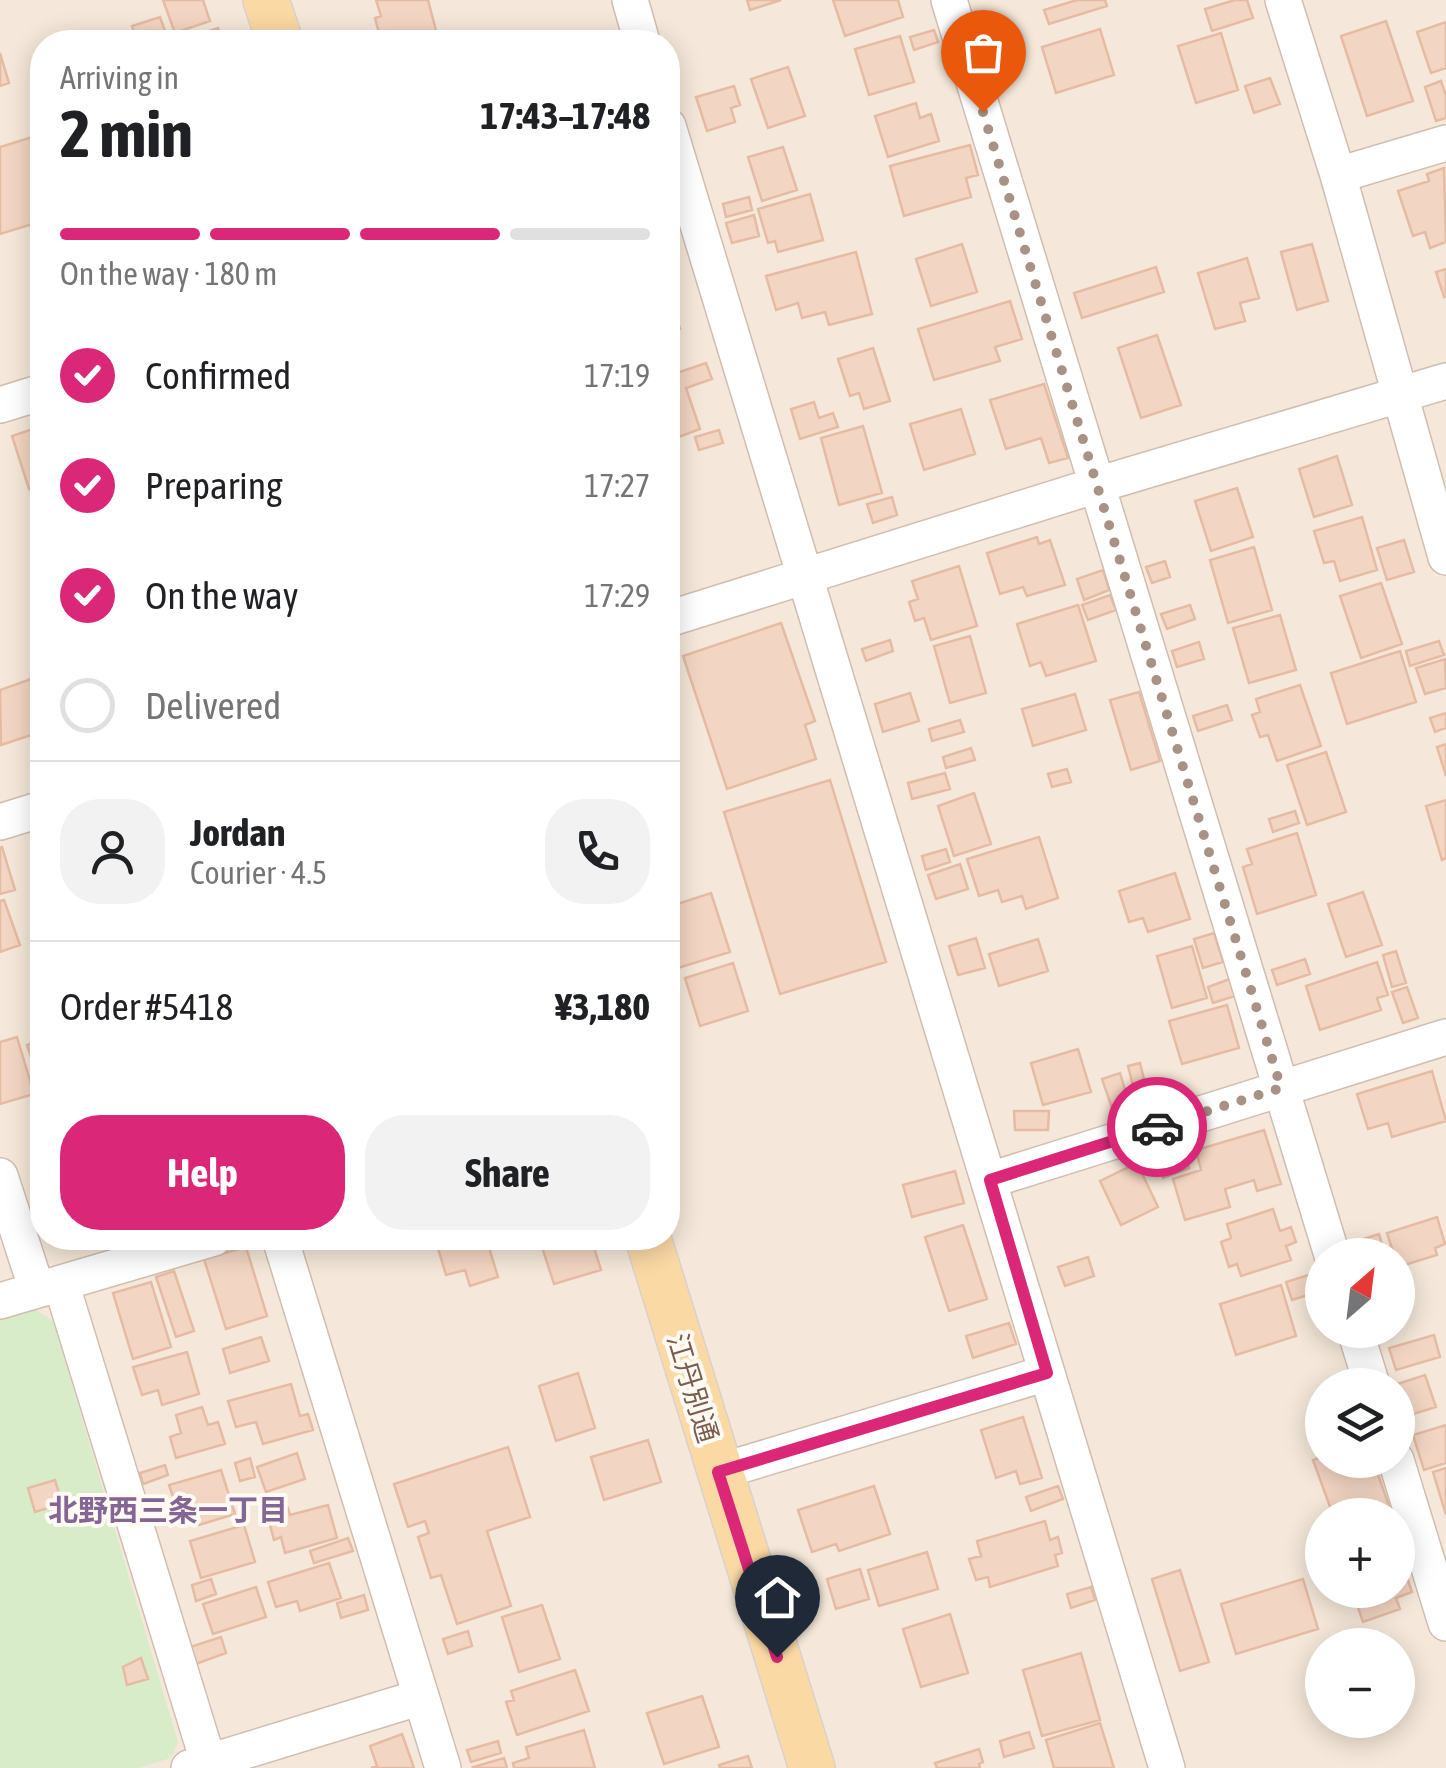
<!DOCTYPE html>
<meta charset="utf-8">
<style>
:root{--surface:#fff;--page:#f2f2f2;--text:#202124;--muted:#757577;--line:#e0e0e0;--accent:#db2777}
body{margin:0;font-family:"Asap Condensed","Noto Sans JP",sans-serif;background:var(--page);color:var(--text);height:100vh;display:flex;flex-direction:column;font-size:38px;white-space:nowrap}
*{box-sizing:border-box;margin:0}
p{font-size:32px;color:var(--muted)}
.icon{flex:none;width:55px;height:55px;fill:none;stroke:currentColor;stroke-width:2;stroke-linecap:round;stroke-linejoin:round}
.map{position:relative;flex:1;overflow:hidden}
.sheet{position:absolute;left:30px;top:30px;width:650px;height:1220px;display:flex;flex-direction:column;background:var(--surface);border-radius:40px;box-shadow:0 5px 25px #0003}
.sheet>*{flex:none}
.needle{width:65px;rotate:28deg}
.fabs{position:absolute;left:1305px;top:1238px;display:grid;gap:20px}
.fabs a{display:grid;place-items:center;width:110px;height:110px;border-radius:50%;background:var(--surface);box-shadow:0 5px 25px #0003;font-size:50px}
.pin{position:absolute;display:grid;place-items:center;width:85px;height:85px;color:#fff;margin:-102px -42px;border-radius:50% 50% 50% 0;rotate:-45deg;box-shadow:0 0 10px #0007}
.pin .icon{rotate:45deg}
.courier{position:absolute;display:grid;place-items:center;width:100px;height:100px;margin:-50px;border:8px solid #db2777;border-radius:50%;background:#fff;color:#222;box-shadow:0 2px 12px #0007}
.summary em{font-style:normal;font-weight:700}
.summary div{display:flex;flex-direction:column-reverse}
.summary{display:flex;align-items:center;justify-content:space-between;height:170px;padding:0 30px}
h1{font-size:65px;font-weight:700;line-height:75px}
.bar{display:grid;grid-template-columns:repeat(4,1fr);gap:15px 10px;align-content:center;height:120px;padding:0 30px}
.bar i{height:12px;border-radius:8px;background:var(--line)}
.bar .selected{background:var(--accent)}
.bar p{grid-column:span 4}
.line{display:flex;align-items:center;gap:25px;padding:0 30px;border-top:2px solid var(--line)}
.line div{flex:1}
.round{display:grid;place-items:center;flex:none;width:105px;height:105px;border-radius:40px;background:var(--page)}
ol{padding:0 30px;list-style:none}
li{display:flex;align-items:center;gap:30px;height:110px}
li p{margin-inline-start:auto}
li .icon{padding:10px;border-radius:50%;background:var(--accent);color:#fff;stroke-width:4}
li:last-child{color:var(--muted)}
li i{width:55px;height:55px;border:5px solid var(--line);border-radius:50%}
.cta{display:flex;gap:20px;margin-top:auto;padding:20px 30px}
.cta a{flex:1;height:115px;border-radius:40px;background:var(--accent);color:#fff;font-size:40px;font-weight:700;line-height:115px;text-align:center}
.cta a+a{background:var(--page);color:var(--text)}
.map>svg:first-child{display:block}
</style>
<div class="map">
<svg width="1446" height="1768" viewBox="0 0 1446 1768">
<rect width="100%" height="100%" fill="#fdf6ec"/>
<path fill="#f5e8da" fill-rule="evenodd" d="M0,0h1446v1768h-1446zM42,42h626v1196h-626zM1322,1255h76v75h-76zM1322,1385h76v75h-76zM1322,1515h76v75h-76zM1322,1645h76v75h-76z"/>
<path fill="#d8ecc9" d="M34,1309l19,12 125,421 -7,16 -33,10h-138v-449z"/>
<path fill="#f3d5c3" stroke="#e6bba3" stroke-width="2.5" d="M163,0h40l7,21 -35,12z
M376,0h52l11,42 -58,-2 -6,-22 6,-2z
M747,0h34l-31,10z
M833,0h65l5,17 -58,19z
M1077,0h28l2,6 -58,18 -5,-14z
M1235,0h12l6,18 -41,13 -7,-22z
M160,17l6,17 -29,8 -5,-16z
M1386,21l27,80 -46,15 -26,-80z
M1446,22v46l-15,5 -14,-41z
M218,28l5,14h-24l-2,-7z
M1100,29l14,46 -58,18 -14,-46z
M934,30l4,12 -24,8 -4,-13z
M1221,33l17,57 -42,13 -18,-57z
M900,36l14,46 -45,13 -14,-46z
M0,53l9,30 -9,3z
M788,67l17,49 -37,12 -17,-49z
M1270,78l10,26 -26,9 -9,-27z
M1441,81l5,15v22l-10,3 -11,-34z
M734,86l6,19 -9,3 4,14 -28,9 -11,-34z
M916,103l4,15 11,-4 8,27 -51,16 -13,-41z
M42,134v87l-42,13v-87z
M970,145l8,30 -12,3 5,19 -67,19 -14,-50z
M783,147l14,43 -35,11 -14,-44z
M1444,168l2,74 -16,6 -5,-16 -12,4 -15,-45 31,-10 -2,-7z
M810,194l13,46 -45,12 -3,-11 -7,2 -10,-34z
M749,197l3,13 -26,7 -3,-13z
M754,215l5,21 -27,7 -6,-20z
M962,244l15,48 -46,14 -15,-47z
M1312,244l16,57 -31,9 -16,-58z
M856,252l16,62 -43,11 -4,-13 -23,6 -4,-15 -22,7 -10,-34z
M1247,258l12,40 -19,5 5,18 -30,8 -17,-56z
M1156,267l8,25 -82,26 -8,-25z
M1446,269v27l-2,1 -8,-25z
M668,289l12,40 -12,4z
M1010,301l12,38 -27,8 5,14 -66,19 -16,-51z
M1157,335l24,70 -40,13 -23,-70z
M873,348l17,53 -26,8 -5,-16 -9,3 -12,-37z
M706,363l6,16 -26,9 14,41 -32,12v-65z
M1044,384l24,74 -19,5 -8,-25 -35,11 -16,-49z
M814,402l5,16 14,-5 5,14 -38,12 -9,-30z
M961,409l14,45 -51,16 -14,-46z
M42,426v58l-13,5 -17,-53z
M863,426l19,67 -43,12 -18,-67z
M719,430l4,13 -24,7 -4,-13z
M1337,456l15,49 -38,12 -15,-48z
M1237,488l16,49 -42,14 -16,-50z
M892,497l5,18 -24,8 -6,-19z
M1362,517l15,53 -37,11 -6,-20 -10,2 -10,-32z
M1037,537l2,7 11,-4 15,45 -38,11 -4,-9 -23,7 -13,-41z
M1404,540l10,32 -27,8 -10,-32z
M1254,547l18,63 -44,13 -18,-63z
M1165,561l5,16 -18,6 -6,-16z
M959,566l18,60 -46,14 -7,-22 -9,3 -6,-19 9,-3 -6,-18z
M1103,570l6,20 -25,10 -7,-21z
M1381,583l21,61 -41,14 -21,-62z
M1110,595l6,15 -28,10 -6,-15z
M1078,605l18,56 -50,15 -5,-14 -11,4 -13,-42z
M1190,605l5,14 -28,10 -6,-15z
M1280,615l16,55 -47,13 -16,-55z
M781,623l34,98 -10,4 11,34 -89,30 -44,-133z
M970,636l16,57 -36,10 -16,-57z
M890,640l3,11 -27,10 -4,-12z
M1439,641l5,14 -34,11 -4,-15z
M1199,642l5,17 -27,8 -5,-16z
M1400,651l16,51 -69,22 -16,-51z
M1445,659l1,29 -21,6 -9,-26z
M42,675v65l-9,3 -2,-8 -30,10 -1,-55z
M1300,685l21,61 -44,15 -9,-26 -8,2 -8,-22 8,-3 -4,-13z
M1139,692l21,69 -29,9 -21,-70z
M910,693l9,28 -36,11 -8,-28z
M1075,694l11,36 -53,16 -11,-37z
M1227,705l5,15 -34,11 -5,-15z
M1446,713v15l-11,4 -5,-14z
M960,720l4,12 -32,9 -3,-12z
M1446,744v32l-9,-29z
M971,748l4,12 -29,8 -3,-11z
M1326,752l20,60 -39,13 -20,-60z
M1067,769l4,13 -19,5 -4,-13z
M945,773l5,16 -38,10 -4,-16z
M830,780l56,182 -106,32 -56,-182z
M974,793l17,51 -37,12 -16,-50z
M1446,800v58l-4,2 -16,-54z
M1295,811l4,12 -26,9 -4,-13z
M1297,833l19,62 -59,19 -14,-47 9,-3 -5,-15z
M1039,837l19,61 -32,11 -4,-13 -20,6 -4,-12 -19,6 -12,-37z
M2,847l13,43 -15,4v-46z
M946,849l4,13 -24,8 -4,-14z
M960,864l8,25 -32,10 -8,-24z
M1175,873l15,46 -42,13 -5,-14 -14,4 -10,-31z
M1363,892l19,53 -36,12 -18,-53z
M711,893l19,59 -62,19v-64z
M4,900l16,45 -20,7v-51z
M1214,933l9,29 -20,6 -9,-29z
M976,938l9,30 -27,7 -9,-29z
M1038,939l10,32 -49,15 -10,-32z
M1192,946l15,52 -35,10 -15,-52z
M1396,951l10,32 -14,4 -9,-32z
M1305,959l5,15 -33,11 -5,-15z
M1377,962l11,33 -11,3 4,12 -61,20 -14,-44z
M733,963l15,48 -48,15 -15,-48z
M1230,979l5,17 -22,7 -5,-16z
M1407,987l11,31 -15,5 -11,-31z
M1227,1005l12,43 -57,16 -13,-43z
M17,1037l17,57 -34,10v-62z
M42,1040v49l-15,-44z
M1078,1049l13,43 -48,13 -12,-42z
M1140,1063l9,36 -12,3 -9,-36z
M1432,1071l14,50 -54,16 -4,-14 -20,6 -11,-35z
M1120,1073l9,30 -17,5 -10,-29z
M1014,1111h35l-1,19h-33z
M1264,1130l17,54 -24,7 -3,-11 -29,9 5,18 -45,13 -12,-41 28,-9 -5,-20z
M1182,1147l7,21 -26,10 -8,-22z
M1137,1163l21,44 -37,18 -21,-44z
M955,1171l9,32 -52,14 -9,-32z
M1273,1209l7,22 11,-4 5,15 -10,4 5,14 -50,16 -4,-12 -8,3 -8,-25 10,-4 -4,-14z
M1437,1217l8,27 -10,4 2,7 -39,12v-12h-4l-7,-22z
M963,1225l24,74 -38,12 -24,-74z
M1379,1234l6,21h-28l-4,-13z
M435,1238h51l12,39 -28,9 -5,-16 -19,5z
M539,1238h52l10,32 -47,14z
M246,1247l21,69 -41,13 -22,-70z
M1088,1257l6,19 -29,10 -7,-19z
M174,1271l20,60 -18,6 -20,-60z
M1315,1273l6,18 -29,9 -6,-18z
M151,1282l20,65 -38,12 -20,-66z
M1281,1285l15,51 -60,19 -16,-51z
M1009,1323l7,21 -43,14 -7,-22z
M1434,1335l6,22 -44,13 -7,-22z
M261,1337l8,24 -39,12 -7,-24z
M187,1352l12,42 -37,11 -4,-15 -16,5 -9,-28z
M578,1373l17,55 -39,13 -17,-55z
M1425,1375l11,32 -29,9 -10,-32z
M291,1384l9,32 8,-2 5,16 -50,14 -7,-22 -20,5 -8,-26z
M202,1407l6,18 10,-3 7,22 -49,14 -6,-21 11,-4 -5,-18z
M1023,1417l19,61 -22,6 -4,-13 -20,7 -15,-48z
M1446,1425v38l-22,7 -11,-35z
M648,1440l13,42 -57,18 -13,-43z
M508,1447l22,70 -43,14 24,75 -54,18 -16,-49 -10,3 -13,-41 11,-4 -4,-12 -17,6 -14,-43z
M297,1453l8,26 -39,13 -9,-25z
M1322,1457v3h51l17,49 -16,6h-41l-20,-55z
M250,1458l5,19 -15,4 -5,-18z
M165,1465l3,10 -25,9 -3,-11z
M1446,1468v47l-13,-43z
M221,1470l14,44 -36,11 -4,-15 -16,5 -10,-30z
M55,1480l7,24 -27,8 -7,-24z
M874,1486l16,48 -51,17 -3,-7 -24,8 -14,-42z
M1058,1486l5,13 -32,12 -5,-14z
M328,1505l9,33 -52,15 -4,-16 -7,3 -7,-26 21,-6 2,7z
M1045,1521l5,19 8,-3 4,16 -7,2 3,11 -68,21 -2,-10 -12,3 -7,-21 12,-3 -4,-15z
M244,1525l11,37 -54,16 -11,-37z
M348,1538l5,13 -39,12 -4,-12z
M1398,1551l14,41 -16,6 4,11 -37,13 -11,-32h46z
M927,1552l11,37 -59,17 -11,-36z
M329,1563l12,35 -41,13 -3,-10 -21,6 -8,-25z
M860,1569l9,30 -33,10 -9,-30z
M1180,1570l29,92 -29,9 -28,-92z
M211,1579l5,15 -20,7 -4,-16z
M1303,1579l15,50 -82,25 -15,-50z
M256,1587l10,30 -53,17 -10,-30z
M1091,1587l4,13 -24,8 -4,-14z
M364,1595l4,15 -27,8 -4,-15z
M542,1605l18,54 -41,13 -17,-55z
M950,1614l18,59 -47,14 -18,-58z
M468,1631l4,15 -24,8 -5,-15z
M221,1637l5,16 -30,11 -6,-17z
M1081,1653l19,67 -58,16 -19,-66z
M141,1658l7,21 -21,6 -4,-18z
M575,1670l14,41 -72,24 -11,-33 8,-2 -3,-9z
M702,1696l17,51 -55,17 -17,-51z
M1100,1723l14,45h-60l-8,-28z
M584,1730l11,38h-81l-1,-5 16,-5 -3,-11z
M1029,1732l5,16 -30,9 -4,-16z
M402,1734l12,34h-43l6,-2 -7,-20z
M498,1741l3,12 -30,9 -4,-12z
M979,1749l4,13 -4,2 1,4h-43l-2,-5z
M748,1756l4,12h-32l-1,-3z
M504,1758l3,10h-33l-1,-1z"/>
<g fill="none" stroke-linecap="round" stroke-linejoin="round">
<g stroke="#d1beb0" stroke-width="38">
<path id="minor" d="M630,0l12,42
M949,0l383,1255
M1283,0l55,175 108,382
M668,126l499,1642
M1338,175l108,-32
M0,405l42,-13
M668,619l429,-134 349,-104
M0,822l42,-13
M0,1176l37,114
M990,1180l456,-143
M280,1238l163,530
M61,1283l147,478
M0,1301l214,-63
M1355,1330l17,55
M1396,1460l50,163
M718,1472l329,-99
M189,1768l232,-71"/>
</g>
<g stroke="#dad1cd" stroke-width="48">
<path id="major" d="M266,0l14,42
M648,1238l164,530"/>
</g>
<use href="#minor" stroke="#fff" stroke-width="35"/>
<use href="#major" stroke="#fbd9a5" stroke-width="45"/>
</g>
<g fill="none" stroke-linecap="round" stroke-linejoin="round">
<path stroke="#a89285" stroke-width="10" stroke-dasharray="0 18" d="M983,112l298,976 -124,39"/>
<path stroke="#db2777" stroke-width="12" d="M777,1657l-59,-185 329,-99 -57,-193 167,-53"/>
</g>
<g text-anchor="middle" dominant-baseline="central" stroke-width="8" stroke-linejoin="round" paint-order="stroke">
<g font-size="28" fill="#7a5c4d" stroke="#fffaf3">
<text transform="translate(693 1388) rotate(73)">江丹別通</text>
</g>
<g font-size="30" font-weight="bold" fill="#846695" stroke="#fffaf3">
<text x="168" y="1510">北野西三条一丁目</text>
</g>
</g>
</svg>
<div class="fabs">
<a><svg class="needle" viewBox="-14 -14 28 28"><path d="M0-13l5 13h-10z" fill="#e53935"/><path d="M0 13l5-13h-10z" fill="#757577"/></svg></a>
<a><svg class="icon" aria-label="layers" viewBox="0 0 24 24"><path d="M12 4l9 5-9 5-9-5zM3 14l9 5 9-5"/></svg></a>
<a>+</a>
<a>−</a>
</div>
<div class="pin" style="left:983px;top:112px;background:#ea580c"><svg class="icon" aria-label="bag" viewBox="0 0 24 24"><path d="M5 8h14l-1 12H6zM9 8a3 3 0 0 1 6 0"/></svg></div>
<div class="pin" style="left:777px;top:1657px;background:#1f2937"><svg class="icon" aria-label="home" viewBox="0 0 24 24"><path d="M3 11l9-7 9 7M6 9v11h12V9"/></svg></div>
<div class="courier" style="left:1157px;top:1127px"><svg class="icon" aria-label="car" viewBox="0 0 24 24"><path d="M5 17H2v-5l4-1 3-4h7l3 4 3 1v5h-3M9 17h6M6 11h13"/><circle cx="7" cy="17" r="2"/><circle cx="17" cy="17" r="2"/></svg></div>
<section class="sheet">
<div class="summary"><div><h1>2 min</h1><p>Arriving in</p></div><em>17:43–17:48</em></div>
<div class="bar"><i class="selected"></i><i class="selected"></i><i class="selected"></i><i></i><p>On the way · 180 m</p></div>
<ol>
<li><svg class="icon" aria-label="check" viewBox="0 0 24 24"><path d="M5 12l5 5 9-10"/></svg>Confirmed<p>17:19</p></li>
<li><svg class="icon" aria-label="check" viewBox="0 0 24 24"><path d="M5 12l5 5 9-10"/></svg>Preparing<p>17:27</p></li>
<li><svg class="icon" aria-label="check" viewBox="0 0 24 24"><path d="M5 12l5 5 9-10"/></svg>On the way<p>17:29</p></li>
<li><i></i>Delivered</li>
</ol>
<div class="line" style="height:180px"><a class="round"><svg class="icon" aria-label="person" viewBox="0 0 24 24"><circle cx="12" cy="8" r="4"/><path d="M4 21q1-7 8-7t8 7"/></svg></a><div><b>Jordan</b><p>Courier · 4.5</p></div><a class="round"><svg class="icon" aria-label="phone" viewBox="0 0 24 24"><path d="M5 4h4l2 5-3 2q2 4 5 5l2-3 5 2v4C11 20 4 13 5 4z"/></svg></a></div>
<div class="line" style="height:130px"><div>Order #5418</div><b>¥3,180</b></div>
<div class="cta"><a>Help</a><a>Share</a></div>
</section>
</div>
